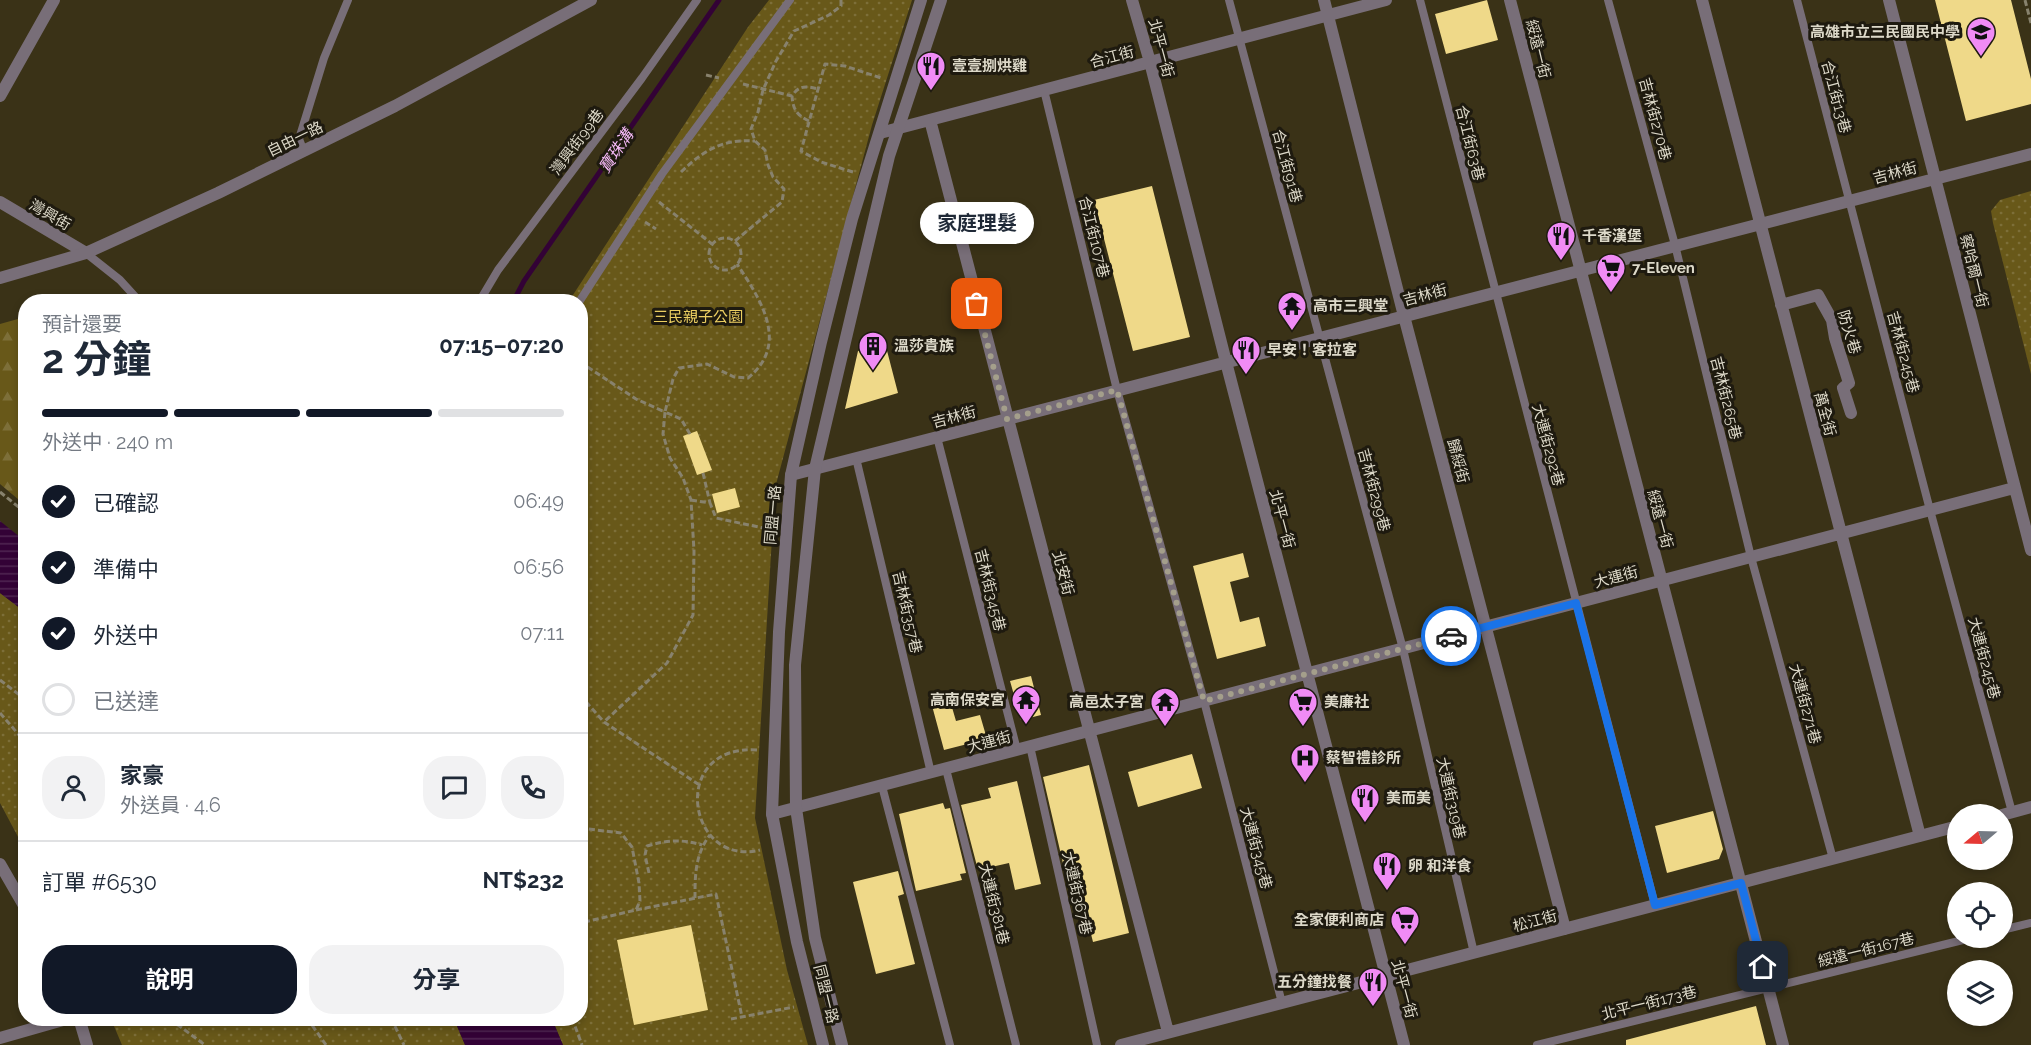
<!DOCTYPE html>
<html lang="zh-TW">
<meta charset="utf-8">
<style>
:root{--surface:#fff;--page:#f2f2f3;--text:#1f2937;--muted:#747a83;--line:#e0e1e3;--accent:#111827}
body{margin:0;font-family:Raleway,"Noto Sans TC",sans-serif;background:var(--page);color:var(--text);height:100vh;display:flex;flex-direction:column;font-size:22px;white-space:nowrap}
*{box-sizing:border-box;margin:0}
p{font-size:20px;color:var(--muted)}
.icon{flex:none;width:33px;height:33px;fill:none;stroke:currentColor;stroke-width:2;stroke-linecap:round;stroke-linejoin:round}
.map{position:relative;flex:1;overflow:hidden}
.details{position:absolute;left:18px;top:294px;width:570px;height:732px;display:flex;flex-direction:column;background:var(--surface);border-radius:24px;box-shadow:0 3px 9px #0003}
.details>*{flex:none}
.needle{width:39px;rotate:251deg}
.tools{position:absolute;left:1947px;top:804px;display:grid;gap:12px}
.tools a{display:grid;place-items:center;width:66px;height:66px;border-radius:50%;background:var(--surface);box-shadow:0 3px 9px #0003;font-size:30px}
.pin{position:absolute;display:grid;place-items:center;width:51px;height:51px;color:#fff;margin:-26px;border-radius:12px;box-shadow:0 3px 9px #0006}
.courier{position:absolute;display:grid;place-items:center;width:60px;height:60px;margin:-30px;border:4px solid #1a73e8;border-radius:50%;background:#fff;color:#222;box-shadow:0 2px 8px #0007}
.bubble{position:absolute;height:42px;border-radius:21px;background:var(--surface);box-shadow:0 3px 9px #0003;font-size:20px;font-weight:700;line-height:42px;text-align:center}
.head em{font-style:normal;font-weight:700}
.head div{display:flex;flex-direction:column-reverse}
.head{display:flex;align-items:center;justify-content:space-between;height:102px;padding:0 24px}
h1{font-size:39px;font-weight:700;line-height:45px}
.bar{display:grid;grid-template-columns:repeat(4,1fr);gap:9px 6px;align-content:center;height:72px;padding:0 24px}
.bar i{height:8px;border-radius:4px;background:var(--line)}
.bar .active{background:var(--accent)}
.bar p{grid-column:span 4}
.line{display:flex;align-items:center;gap:15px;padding:0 24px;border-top:2px solid var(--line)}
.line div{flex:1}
.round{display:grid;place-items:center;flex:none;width:63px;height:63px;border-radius:24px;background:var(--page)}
ol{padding:0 24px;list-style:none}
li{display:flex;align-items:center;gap:18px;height:66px}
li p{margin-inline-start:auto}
li .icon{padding:6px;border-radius:50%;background:var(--accent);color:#fff;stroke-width:4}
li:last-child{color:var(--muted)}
li i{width:33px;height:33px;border:3px solid var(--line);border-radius:50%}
.cta{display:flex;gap:12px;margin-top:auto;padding:12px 24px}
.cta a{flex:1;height:69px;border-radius:24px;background:var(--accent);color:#fff;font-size:24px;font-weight:700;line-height:69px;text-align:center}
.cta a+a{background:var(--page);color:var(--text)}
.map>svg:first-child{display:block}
</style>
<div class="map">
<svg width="2031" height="1045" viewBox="0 0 2031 1045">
<defs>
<pattern id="forest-firs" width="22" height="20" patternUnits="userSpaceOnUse" patternTransform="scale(1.5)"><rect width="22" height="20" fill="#685819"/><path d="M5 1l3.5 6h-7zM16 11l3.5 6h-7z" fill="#7d6f39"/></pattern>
<pattern id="park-dots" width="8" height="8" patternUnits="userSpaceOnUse" patternTransform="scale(1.5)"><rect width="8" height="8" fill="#685819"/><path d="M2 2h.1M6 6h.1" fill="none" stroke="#7d6f39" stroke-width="1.8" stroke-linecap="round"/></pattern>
<pattern id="water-rules" width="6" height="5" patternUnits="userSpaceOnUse" patternTransform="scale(1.5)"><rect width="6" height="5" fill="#330236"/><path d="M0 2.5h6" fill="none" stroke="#502652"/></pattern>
</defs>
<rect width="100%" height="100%" fill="#3a3217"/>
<path fill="url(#forest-firs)" d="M25,317h1l-1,188 -25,-21v-160z"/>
<path fill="url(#park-dots)" d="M769,0h143l-40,125 -97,363 -20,330 32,152 21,75h-245l-11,-26 28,-1v-716l-11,-1 179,-274z
M2031,191v183l-38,-151 -2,-12 9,-11z
M0,593l25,19v238l-25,-47z
M111,1019h343l11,26h-343z"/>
<path fill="url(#water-rules)" d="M0,521l25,20v71l-25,-19z
M454,1019h98l11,26h-98z"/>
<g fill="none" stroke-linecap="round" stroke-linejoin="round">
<path stroke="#330236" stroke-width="5" d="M513,302l11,-21 195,-281"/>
</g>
<path fill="#efd989" d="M1487,0l11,40 -52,14 -11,-40z
M1935,0h76l20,79v25l-65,17z
M1152,186l38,151 -57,14 -39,-151z
M885,343l13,50 -53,16 13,-58z
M697,431l15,39 -15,5 -14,-39z
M735,488l5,19 -23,6 -5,-19z
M1243,553l6,24 -19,5 10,40 19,-5 7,29 -49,13 -24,-93z
M1031,676l10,39 -20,5 -11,-39z
M949,697l7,24 24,-6 7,24 -43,11 -13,-48z
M1192,754l10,34 -64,19 -10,-35z
M1089,765l40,168 -36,9 -18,-72 -10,2 -22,-95z
M1017,781l24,103 -26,6 -6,-27 -31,7 -17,-65 30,-7 -3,-10z
M943,803l2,6 5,-1 16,65 -6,1 2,6 -46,11 -17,-77z
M1713,811l10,38 -4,10 -52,14 -12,-47z
M898,871l6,23 -6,2 17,68 -39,10 -23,-92z
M691,925l17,85 -74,15 -17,-85z
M1756,1006l10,39h-140v-5z"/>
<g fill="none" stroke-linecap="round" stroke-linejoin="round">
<path stroke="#88826d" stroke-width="3" stroke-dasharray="6 3" stroke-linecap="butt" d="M2025,0l6,23
M706,75l13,3
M743,84l49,12
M809,121c-12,-6 -16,-11 -17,-25 7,-11 14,-10 26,-7
M681,172c23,-22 41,-33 74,-31
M853,172l-32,-10 -20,-11 24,-87 20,2 36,12
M659,202l53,42
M645,222l11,7
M709 254a16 16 0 1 1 32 0a16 16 0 1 1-32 0Z
M735,241l47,-39 2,-13 -11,-12 -5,-12 -3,-15 -10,-9 -4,-12 7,-17 5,-22 13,-29 18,-30 35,-16 12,-9v-6
M580,362l56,37 29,13 -2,22 7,24 13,20 8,22 3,51 -1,64 -26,48 -63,59
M690,434l-9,-15 -16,-7 8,-33 6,-11 28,-4 27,13 14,1c42,-34 13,-78 -11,-114
M703,473l7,30
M0,492l26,21
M691,500l19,3 6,15 52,11
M0,680l26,20
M580,695l24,27 94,62
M580,708l8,-4
M0,713l26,30
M757,750c-89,-6 -70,118 3,100
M580,828l41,5 11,14 7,36 1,18 -4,9 -56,13
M649,873l-4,-18 2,-9c21,-6 35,-7 55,-1
M695,898c0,-22 0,-44 15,-63
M636,910l80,-16 26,123
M580,946l3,11 -3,7
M160,1018l18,7 27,20
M307,1018l19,27
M391,1018l13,27
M572,1018l10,27
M731,1019l63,-12"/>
<path stroke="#786e78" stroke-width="8" d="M1229,0l174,649 71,304
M1420,0l235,905
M1608,0l67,245 76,312 82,302
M1797,0l133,510 82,302
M1044,90l73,300 87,311 78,302
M304,152l-5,-13 25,-81 24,-58
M86,253l34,27 20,22
M479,302l19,-32 144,-192 55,-78
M579,302l83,-128 128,-174
M937,437l80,313
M856,458l75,315
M1030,746l67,299
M946,769l70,276
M882,786l68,259
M2002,930l29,-7
M1537,1045l434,-107"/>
<path stroke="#786e78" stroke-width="12" d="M1132,0l18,62 76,300 178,683
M1324,0l80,316 161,613
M1510,0l273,1045
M1702,0l218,836
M1889,0l142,550
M0,96l54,-96
M930,120l238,912
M880,133l506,-133
M0,202l86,51
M1781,305l37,-10 14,25 3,18 14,45 -6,5 8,25
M791,475l1240,-321
M772,814l1242,-326
M2002,815l29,-8
M0,1038l70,-20
M1121,1045l837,-219"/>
<path stroke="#786e78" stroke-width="12" d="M0,278l86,-25 132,-60 177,-87 196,-106
M0,864l26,45
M79,1018l8,27
M823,1045l-26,-103 -25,-128 7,-182 12,-157 30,-133 31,-123 69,-219
M842,1045l-27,-107 -19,-130 -1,-143 20,-196 74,-313 52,-156"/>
</g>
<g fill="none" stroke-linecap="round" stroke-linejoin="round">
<path stroke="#a49f8b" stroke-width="6" stroke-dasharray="0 10.8" d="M977,304l30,115 110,-29 87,311 247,-65"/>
<path stroke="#1a73e8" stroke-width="8" d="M1451,636l125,-33 79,302 86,-22 22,84"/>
</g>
<defs>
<g id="school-pin" transform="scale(1.5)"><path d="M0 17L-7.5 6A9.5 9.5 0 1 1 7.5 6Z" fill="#f08bf5" stroke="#1e1a0f"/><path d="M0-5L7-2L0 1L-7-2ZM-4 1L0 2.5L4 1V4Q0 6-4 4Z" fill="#111"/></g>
<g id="restaurant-pin" transform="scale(1.5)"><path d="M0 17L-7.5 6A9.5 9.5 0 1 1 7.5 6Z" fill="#f08bf5" stroke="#1e1a0f"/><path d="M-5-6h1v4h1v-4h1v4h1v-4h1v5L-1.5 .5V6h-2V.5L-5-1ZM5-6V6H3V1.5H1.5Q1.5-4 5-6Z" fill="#111"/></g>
<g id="supermarket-pin" transform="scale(1.5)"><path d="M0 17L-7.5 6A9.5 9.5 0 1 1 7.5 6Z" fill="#f08bf5" stroke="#1e1a0f"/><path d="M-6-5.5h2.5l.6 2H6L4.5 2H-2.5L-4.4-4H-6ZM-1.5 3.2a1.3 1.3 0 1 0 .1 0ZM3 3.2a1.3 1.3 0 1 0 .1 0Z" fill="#111"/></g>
<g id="temple-pin" transform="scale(1.5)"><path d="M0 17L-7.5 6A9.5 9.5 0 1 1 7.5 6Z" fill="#f08bf5" stroke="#1e1a0f"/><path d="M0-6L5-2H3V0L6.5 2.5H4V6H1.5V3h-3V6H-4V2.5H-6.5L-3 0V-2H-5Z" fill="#111"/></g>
<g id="building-pin" transform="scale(1.5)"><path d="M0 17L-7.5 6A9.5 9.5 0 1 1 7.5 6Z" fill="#f08bf5" stroke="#1e1a0f"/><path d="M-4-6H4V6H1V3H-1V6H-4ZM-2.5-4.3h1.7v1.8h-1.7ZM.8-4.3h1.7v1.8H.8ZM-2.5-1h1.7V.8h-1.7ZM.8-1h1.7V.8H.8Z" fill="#111"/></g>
<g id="hospital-pin" transform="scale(1.5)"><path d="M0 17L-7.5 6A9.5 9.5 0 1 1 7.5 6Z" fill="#f08bf5" stroke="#1e1a0f"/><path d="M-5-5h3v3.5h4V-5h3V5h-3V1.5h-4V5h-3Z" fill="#111"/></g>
</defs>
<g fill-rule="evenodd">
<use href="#school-pin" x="1981" y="32"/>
<use href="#restaurant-pin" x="931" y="66"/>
<use href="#restaurant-pin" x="1561" y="236"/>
<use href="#supermarket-pin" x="1611" y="268"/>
<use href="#temple-pin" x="1292" y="306"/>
<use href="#building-pin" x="873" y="346"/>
<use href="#restaurant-pin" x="1246" y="350"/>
<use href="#temple-pin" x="1026" y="700"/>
<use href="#temple-pin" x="1165" y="702"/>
<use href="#supermarket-pin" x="1303" y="702"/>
<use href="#hospital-pin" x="1305" y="758"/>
<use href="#restaurant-pin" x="1365" y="798"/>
<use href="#restaurant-pin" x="1387" y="866"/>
<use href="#supermarket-pin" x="1405" y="920"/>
<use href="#restaurant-pin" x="1373" y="982"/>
</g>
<g text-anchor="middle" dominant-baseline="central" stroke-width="6" stroke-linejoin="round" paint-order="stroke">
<g font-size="15" font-weight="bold" fill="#ddd9c9" stroke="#1e1a0f" text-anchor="start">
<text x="1960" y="32" text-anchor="end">高雄市立三民國民中學</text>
<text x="952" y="66">壹壹捌烘雞</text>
<text x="1582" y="236">千香漢堡</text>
<text x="1632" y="268">7-Eleven</text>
<text x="1313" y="306">高市三興堂</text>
<text x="894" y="346">溫莎貴族</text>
<text x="1267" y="350">早安！客拉客</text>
<text x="1005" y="700" text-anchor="end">高南保安宮</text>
<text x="1144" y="702" text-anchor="end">高邑太子宮</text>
<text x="1324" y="702">美廉社</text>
<text x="1326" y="758">蔡智禮診所</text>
<text x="1386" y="798">美而美</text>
<text x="1408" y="866">卵 和洋食</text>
<text x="1384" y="920" text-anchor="end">全家便利商店</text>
<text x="1352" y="982" text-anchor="end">五分鐘找餐</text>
</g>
<g font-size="15" fill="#ddd9c9" stroke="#1e1a0f">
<text transform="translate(1161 48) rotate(75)">北平一街</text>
<text transform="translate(1538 49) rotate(76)">綏遠一街</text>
<text transform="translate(1112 57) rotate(-15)">合江街</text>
<text transform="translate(1836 97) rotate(75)">合江街13巷</text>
<text transform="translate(1655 119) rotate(75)">吉林街270巷</text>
<text transform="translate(295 139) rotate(-26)">自由一路</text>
<text transform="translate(577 142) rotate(-53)">灣興街99巷</text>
<text transform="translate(1470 143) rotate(76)">合江街63巷</text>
<text transform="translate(1287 166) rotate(75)">合江街91巷</text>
<text transform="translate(1895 173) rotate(-15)">吉林街</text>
<text transform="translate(50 215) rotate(30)">灣興街</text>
<text transform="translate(1094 237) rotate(76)">合江街107巷</text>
<text transform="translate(1974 271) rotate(76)">察哈爾一街</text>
<text transform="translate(1425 295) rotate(-15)">吉林街</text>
<text transform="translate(1849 332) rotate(73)">防火巷</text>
<text transform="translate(1903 352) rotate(75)">吉林街245巷</text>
<text transform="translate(1726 398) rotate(76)">吉林街265巷</text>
<text transform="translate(1825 414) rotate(75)">萬全街</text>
<text transform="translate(954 417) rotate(-15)">吉林街</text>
<text transform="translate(1548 445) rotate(75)">大連街292巷</text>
<text transform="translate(1458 461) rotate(75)">歸綏街</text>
<text transform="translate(1374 490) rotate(75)">吉林街299巷</text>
<text transform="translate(773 515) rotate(-85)">同盟一路</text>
<text transform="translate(1282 519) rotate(75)">北平一街</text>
<text transform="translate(1660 519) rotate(75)">綏遠一街</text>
<text transform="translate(1063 573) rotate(75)">北安街</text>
<text transform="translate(1616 577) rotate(-15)">大連街</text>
<text transform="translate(990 590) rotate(76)">吉林街345巷</text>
<text transform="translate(907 612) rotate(77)">吉林街357巷</text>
<text transform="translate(1984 658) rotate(75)">大連街245巷</text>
<text transform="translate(1805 704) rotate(75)">大連街271巷</text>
<text transform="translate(989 742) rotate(-15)">大連街</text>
<text transform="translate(1451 798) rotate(77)">大連街319巷</text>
<text transform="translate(1256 848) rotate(75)">大連街345巷</text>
<text transform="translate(1077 893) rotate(77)">大連街367巷</text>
<text transform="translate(994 904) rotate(76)">大連街381巷</text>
<text transform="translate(1535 921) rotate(-15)">松江街</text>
<text transform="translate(1866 950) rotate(-14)">綏遠一街167巷</text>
<text transform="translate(1404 989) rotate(75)">北平一街</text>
<text transform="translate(826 994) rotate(76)">同盟一路</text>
<text transform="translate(1649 1003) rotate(-14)">北平一街173巷</text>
</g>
<g font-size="15" fill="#ebce61" stroke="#1e1a0f">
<text x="698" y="317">三民親子公園</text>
</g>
<g font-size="16" font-style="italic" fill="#f4b9f6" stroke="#1e1a0f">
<text transform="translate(616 151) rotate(-56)">寶珠溝</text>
</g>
</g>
</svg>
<div class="tools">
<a><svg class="needle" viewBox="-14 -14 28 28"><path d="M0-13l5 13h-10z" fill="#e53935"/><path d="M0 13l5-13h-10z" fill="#747a83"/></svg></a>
<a><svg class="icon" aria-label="locate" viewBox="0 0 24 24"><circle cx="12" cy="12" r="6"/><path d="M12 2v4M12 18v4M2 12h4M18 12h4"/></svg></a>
<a><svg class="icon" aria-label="layers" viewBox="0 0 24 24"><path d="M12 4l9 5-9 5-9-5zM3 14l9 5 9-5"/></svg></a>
</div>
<div class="pin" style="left:977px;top:304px;background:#ea580c"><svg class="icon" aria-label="bag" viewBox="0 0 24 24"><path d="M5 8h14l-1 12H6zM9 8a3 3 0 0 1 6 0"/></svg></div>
<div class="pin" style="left:1763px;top:967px;background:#1f2937"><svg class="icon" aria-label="home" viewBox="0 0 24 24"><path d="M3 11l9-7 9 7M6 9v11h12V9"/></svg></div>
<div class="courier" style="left:1451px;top:636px"><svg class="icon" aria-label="car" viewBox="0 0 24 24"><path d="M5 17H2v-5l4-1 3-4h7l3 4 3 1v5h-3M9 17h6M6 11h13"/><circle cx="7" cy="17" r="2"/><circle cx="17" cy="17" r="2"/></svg></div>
<div class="bubble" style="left:920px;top:202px;width:114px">家庭理髮</div>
<section class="details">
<div class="head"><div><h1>2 分鐘</h1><p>預計還要</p></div><em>07:15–07:20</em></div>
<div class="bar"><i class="active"></i><i class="active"></i><i class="active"></i><i></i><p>外送中 · 240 m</p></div>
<ol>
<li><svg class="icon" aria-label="check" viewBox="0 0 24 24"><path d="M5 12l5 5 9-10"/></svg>已確認<p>06:49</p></li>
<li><svg class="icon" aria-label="check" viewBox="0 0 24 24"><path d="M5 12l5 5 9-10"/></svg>準備中<p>06:56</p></li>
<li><svg class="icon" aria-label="check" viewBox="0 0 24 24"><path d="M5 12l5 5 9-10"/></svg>外送中<p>07:11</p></li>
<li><i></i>已送達</li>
</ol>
<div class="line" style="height:108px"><a class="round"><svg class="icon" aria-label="person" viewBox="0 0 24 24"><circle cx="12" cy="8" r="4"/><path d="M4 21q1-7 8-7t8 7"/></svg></a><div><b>家豪</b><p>外送員 · 4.6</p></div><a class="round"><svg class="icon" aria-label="chat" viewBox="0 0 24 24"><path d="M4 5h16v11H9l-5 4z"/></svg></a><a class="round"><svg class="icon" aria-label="phone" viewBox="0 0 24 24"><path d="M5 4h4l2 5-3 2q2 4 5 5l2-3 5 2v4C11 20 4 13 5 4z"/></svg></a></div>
<div class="line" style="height:78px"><div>訂單 #6530</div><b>NT$232</b></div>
<div class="cta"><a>說明</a><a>分享</a></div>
</section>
</div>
